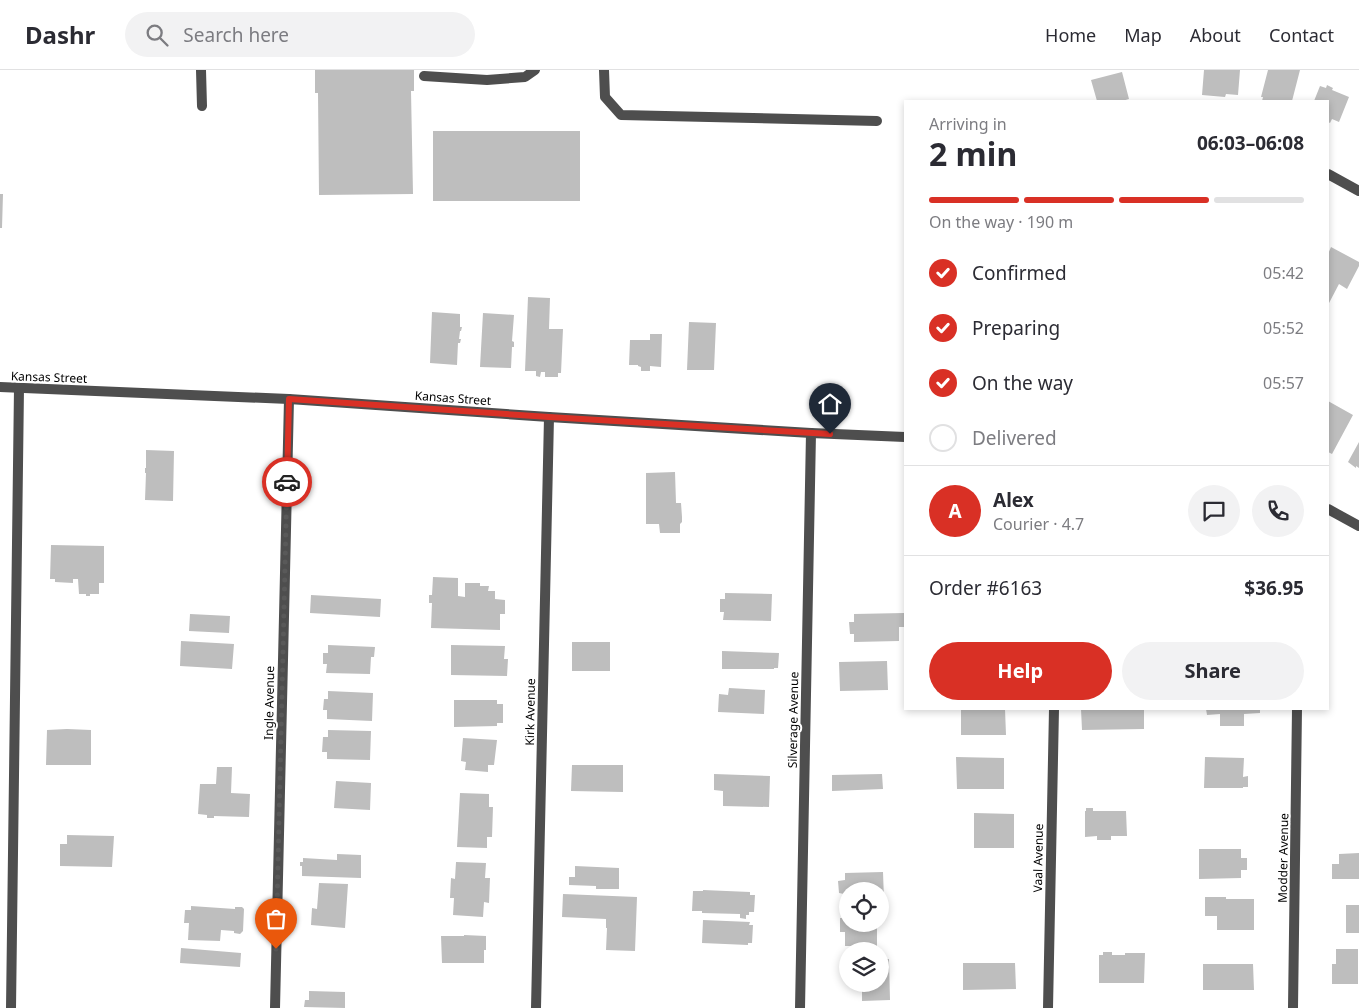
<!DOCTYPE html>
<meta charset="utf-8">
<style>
:root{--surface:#fff;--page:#f2f2f3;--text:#2b2b33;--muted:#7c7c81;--line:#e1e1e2;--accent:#d93025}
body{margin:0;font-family:"Noto Sans",sans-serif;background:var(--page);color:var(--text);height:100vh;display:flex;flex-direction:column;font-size:19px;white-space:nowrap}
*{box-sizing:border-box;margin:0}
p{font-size:16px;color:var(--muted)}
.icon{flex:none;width:28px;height:28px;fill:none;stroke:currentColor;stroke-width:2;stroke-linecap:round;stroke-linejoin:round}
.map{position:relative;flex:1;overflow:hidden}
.panel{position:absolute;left:904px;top:30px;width:425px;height:610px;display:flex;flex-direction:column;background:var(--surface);border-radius:0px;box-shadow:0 2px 8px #0003}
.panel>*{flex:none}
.fabs{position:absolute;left:839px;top:812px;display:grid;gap:10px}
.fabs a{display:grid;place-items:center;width:50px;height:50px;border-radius:50%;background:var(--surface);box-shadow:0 2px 8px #0003;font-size:25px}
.pin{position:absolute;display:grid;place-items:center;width:42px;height:42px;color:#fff;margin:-51px -21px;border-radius:50% 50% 50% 0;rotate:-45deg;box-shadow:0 0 5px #0007}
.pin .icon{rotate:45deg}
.courier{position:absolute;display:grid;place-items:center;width:50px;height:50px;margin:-25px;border:4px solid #d93025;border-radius:50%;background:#fff;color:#222;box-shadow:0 1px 6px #0007}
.headline em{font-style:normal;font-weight:700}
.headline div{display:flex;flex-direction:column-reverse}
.headline{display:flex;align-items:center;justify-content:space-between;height:85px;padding:0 25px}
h1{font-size:32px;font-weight:700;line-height:38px}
.bar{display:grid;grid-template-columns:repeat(4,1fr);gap:8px 5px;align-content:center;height:60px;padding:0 25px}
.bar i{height:6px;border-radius:4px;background:var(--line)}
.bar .active{background:var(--accent)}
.bar p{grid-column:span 4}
.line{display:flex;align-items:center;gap:12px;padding:0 25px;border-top:1px solid var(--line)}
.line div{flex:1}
.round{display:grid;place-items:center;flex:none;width:52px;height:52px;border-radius:26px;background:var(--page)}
ol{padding:0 25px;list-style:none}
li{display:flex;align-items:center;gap:15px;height:55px}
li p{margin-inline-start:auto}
li .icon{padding:5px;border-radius:50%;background:var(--accent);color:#fff;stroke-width:4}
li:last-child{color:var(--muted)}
li i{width:28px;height:28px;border:2px solid var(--line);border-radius:50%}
.action{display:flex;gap:10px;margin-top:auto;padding:10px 25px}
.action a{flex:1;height:58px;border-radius:30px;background:var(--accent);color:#fff;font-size:20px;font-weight:700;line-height:58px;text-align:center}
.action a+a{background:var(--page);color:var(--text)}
header{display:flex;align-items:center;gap:30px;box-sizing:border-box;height:70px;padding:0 25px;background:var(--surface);border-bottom:1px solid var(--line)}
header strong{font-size:24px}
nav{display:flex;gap:28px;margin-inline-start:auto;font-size:18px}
.search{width:350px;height:45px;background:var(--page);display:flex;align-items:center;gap:12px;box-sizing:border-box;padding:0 18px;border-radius:28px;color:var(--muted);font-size:19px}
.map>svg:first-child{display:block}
</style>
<header>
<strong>Dashr</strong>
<div class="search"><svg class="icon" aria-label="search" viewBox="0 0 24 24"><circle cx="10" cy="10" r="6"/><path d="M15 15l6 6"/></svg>Search here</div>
<nav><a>Home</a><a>Map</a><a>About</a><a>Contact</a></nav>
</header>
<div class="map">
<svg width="1359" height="938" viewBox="0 0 1359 938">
<rect width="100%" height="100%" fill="#fff"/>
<path fill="#bebebe" d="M315,0h99v21h-3l2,103 -94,1 -1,-102h-3z
M1204,0h36l-2,25 -12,-1 -1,3 -23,-2z
M1268,0h32l-8,31h-30l1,-4h-2z
M1122,2l7,27 -7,2h-25l-6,-21z
M1327,15l6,3 -1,2 17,7 -10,25 -7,-3 -2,4 -2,-1v-21h-14l6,-15 6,2z
M433,61h147v70h-147z
M0,124h3l-1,34h-2z
M1331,177l28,15v4l-12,23 -8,-5 -11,21v-51z
M528,227l22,1 -1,31h14l-2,44h-3v4h-13v-5h-4l-1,5 -4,-1v-5h-11z
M432,242l28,2v13h2l-1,4h-1l-1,8h2l-1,4h-2l-1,22 -27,-2z
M483,243l31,2 -2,26 2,1v5h-2l-1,21 -31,-1z
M689,252l27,1 -2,47h-27z
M650,264h12l-1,33 -11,-1v5h-9v-4l-3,-1v-1h-9l1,-25h20z
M1328,331l25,14 -21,39 -4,-2z
M1359,372v26l-3,-2v2l-8,-6z
M146,380l28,1 -1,50 -28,-1 1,-27h-1v-5h1z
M675,402l1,31h5l1,14v5l-2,2v9h-20l-1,-9h-13v-51z
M51,475l53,1v37h-5v11h-9v2h-4v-2h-7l-1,-15h-5v4l-18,-1v-3h-5z
M433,507l25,1v18l7,1v-14h15v3h9l-1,5h7v8l10,1v14h-5v16l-69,-2 1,-25h-3v-8h3z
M725,523l47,1 -1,27 -48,-1 1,-8h-4v-13h5z
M311,525l70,4 -1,18 -70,-4z
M904,543v14h-5v14l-45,1v-8h-4l-1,-12h5v-8z
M190,544l40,2 -1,17 -40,-2z
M181,571l53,3 -2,25 -52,-3z
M572,572h38v29h-38z
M328,575l47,2 -1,10h-3l-1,17 -44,-1 1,-9h-4v-11h5z
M451,575l54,1 -1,13h4l-1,17 -56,-1z
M722,581l57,2 -1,15h-4v1h-52z
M887,591l1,29 -48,1 -1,-29z
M729,618l36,2 -1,24 -46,-2 1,-18 9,1z
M328,621l45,2 -1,28 -45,-2v-9h-4l1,-11h4z
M454,630h43v4h6v19h-6v3l-43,1z
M961,639h44l1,26h-45z
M1081,639h63v20l-62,1z
M1206,639h54v4l-16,1v12h-24v-12l-13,1z
M67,659l24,1v35h-45l1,-35z
M328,660l43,1 -1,29 -43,-1v-7h-5l1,-15h5z
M463,668l34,2 -3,25h-6v7l-23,-2 1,-8 -5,-1z
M956,687l48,1v31h-47z
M1205,687l39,1 -1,19 5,-1v11h-5v1h-39z
M572,695h51v27l-52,-1z
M217,697h15l-1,26 19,1 -1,23 -35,-1v2h-7v-3l-9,-1 2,-30h16z
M714,704l56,2 -1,31 -46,-1v-15l-9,-1z
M882,704l1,15 -51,2v-16z
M336,711l35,2 -1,27 -36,-2z
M460,723l29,1v13h4l-1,30h-5v11l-30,-1z
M1086,738h7v3h33l1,25h-16v4h-14v-4l-12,1v-26h1z
M974,743l40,1v34h-40z
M67,765l47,1 -2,31 -52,-1v-22h7z
M1199,779h42v9h6v12h-6v8l-42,1z
M1359,783v26h-27v-15h7v-10z
M337,784l24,1v23l-59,-2v-10h-2v-4h3v-4l34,2z
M456,792l30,1 -1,15h5l-1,25 -5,-1 -1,15 -30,-2 1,-17h-4l1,-20 4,1z
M575,796l44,2v21h-23v-3l-27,-1v-8h6z
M883,802l1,27h-4v-8h-32v9h-4v-6l-5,-1 -1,-12 7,-1v-7z
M319,813l29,1 -3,44 -34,-3 1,-17 5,1z
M703,820l47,2v3h5l-1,17h-5v3h-3v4l-6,-1v-4l-38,-1v-2h-10l1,-20h10z
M563,824l74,3 -2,54 -29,-1 1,-22h-1v-9l-44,-2z
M1205,827h21v2h28v31h-37v-14h-12z
M1346,835h13v28h-13z
M191,836l44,3v-2h7l2,2 -1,22 -3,3 -6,-1v-2l-13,-1 -1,11 -32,-1 1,-17h-5l1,-13h6z
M840,848h8v6h29v22h-32v-14h-5z
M703,850l47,2 -1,3h4l-1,18h-4v2l-46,-2z
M464,865l22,1v14h-2v13h-42l-1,-27h23z
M181,878l60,5 -1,14 -60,-4z
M1336,879h22v35h-26v-20h4z
M1103,882h9v3h13v-2h20l-1,30h-45v-28h4z
M880,889h9l1,41 -28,1v-17h18z
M963,893h52l1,26 -53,1z
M1203,894h50l1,26h-51z
M309,921l36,1v16l-41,-1 1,-7h4z"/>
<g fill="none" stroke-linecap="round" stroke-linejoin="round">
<path stroke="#4e4e4e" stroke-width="10" d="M201,0l1,36
M604,0l1,27 16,18 256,6
M424,6l63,4 38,-3 10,-7"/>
<path stroke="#4e4e4e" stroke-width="10" d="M1328,104l31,17
M11,938l8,-620
M275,938l14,-609
M536,938l13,-591
M800,938l11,-575
M1048,938l6,-299
M1293,938l4,-299"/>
<path stroke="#4e4e4e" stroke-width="10" d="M0,317l289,12 260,18 262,16 94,4
M1328,439l31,17"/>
</g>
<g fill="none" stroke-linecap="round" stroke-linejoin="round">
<path stroke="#595959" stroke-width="5" stroke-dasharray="0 9" d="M276,879l11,-467"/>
<path stroke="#d93025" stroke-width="6" d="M287,412l2,-83 260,18 281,17"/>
</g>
<g text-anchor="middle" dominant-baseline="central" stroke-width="4" stroke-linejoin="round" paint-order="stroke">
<g font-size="12" fill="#000" stroke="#fff">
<text transform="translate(49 307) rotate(2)">Kansas Street</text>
<text transform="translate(453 328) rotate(4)">Kansas Street</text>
<text transform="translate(269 633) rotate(-89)">Ingle Avenue</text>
<text transform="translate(530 642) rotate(-89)">Kirk Avenue</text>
<text transform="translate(793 650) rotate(-89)">Silverage Avenue</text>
<text transform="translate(1038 788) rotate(-89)">Vaal Avenue</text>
<text transform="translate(1283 788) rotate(-89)">Modder Avenue</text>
</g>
</g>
</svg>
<div class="fabs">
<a><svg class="icon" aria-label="locate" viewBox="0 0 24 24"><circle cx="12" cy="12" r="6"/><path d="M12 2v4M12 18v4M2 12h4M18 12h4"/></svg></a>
<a><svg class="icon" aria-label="layers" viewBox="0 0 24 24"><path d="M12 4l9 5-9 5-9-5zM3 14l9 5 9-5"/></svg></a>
</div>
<div class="pin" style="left:276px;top:879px;background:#ea580c"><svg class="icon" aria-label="bag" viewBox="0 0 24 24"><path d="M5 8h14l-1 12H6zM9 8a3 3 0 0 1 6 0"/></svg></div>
<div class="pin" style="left:830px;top:364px;background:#1f2937"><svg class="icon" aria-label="home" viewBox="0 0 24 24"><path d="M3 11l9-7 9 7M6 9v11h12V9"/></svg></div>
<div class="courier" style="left:287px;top:412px"><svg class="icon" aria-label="car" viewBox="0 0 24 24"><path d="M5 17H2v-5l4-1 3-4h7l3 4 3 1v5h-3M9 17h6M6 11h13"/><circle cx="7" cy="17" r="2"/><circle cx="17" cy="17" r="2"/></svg></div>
<section class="panel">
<div class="headline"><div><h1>2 min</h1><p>Arriving in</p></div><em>06:03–06:08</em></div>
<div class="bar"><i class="active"></i><i class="active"></i><i class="active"></i><i></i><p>On the way · 190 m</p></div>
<ol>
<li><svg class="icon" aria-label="check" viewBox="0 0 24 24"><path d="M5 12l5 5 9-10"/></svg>Confirmed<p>05:42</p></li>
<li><svg class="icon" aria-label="check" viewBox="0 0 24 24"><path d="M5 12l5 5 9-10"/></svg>Preparing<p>05:52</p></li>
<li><svg class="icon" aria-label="check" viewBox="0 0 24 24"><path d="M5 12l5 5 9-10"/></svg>On the way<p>05:57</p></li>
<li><i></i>Delivered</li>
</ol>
<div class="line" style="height:90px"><b class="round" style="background:var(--accent);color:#fff">A</b><div><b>Alex</b><p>Courier · 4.7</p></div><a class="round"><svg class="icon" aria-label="chat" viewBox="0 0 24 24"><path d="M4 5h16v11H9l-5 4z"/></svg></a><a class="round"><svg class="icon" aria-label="phone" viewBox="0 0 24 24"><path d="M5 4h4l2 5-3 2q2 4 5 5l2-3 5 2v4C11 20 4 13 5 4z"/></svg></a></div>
<div class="line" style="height:65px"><div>Order #6163</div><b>$36.95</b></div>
<div class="action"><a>Help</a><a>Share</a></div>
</section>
</div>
